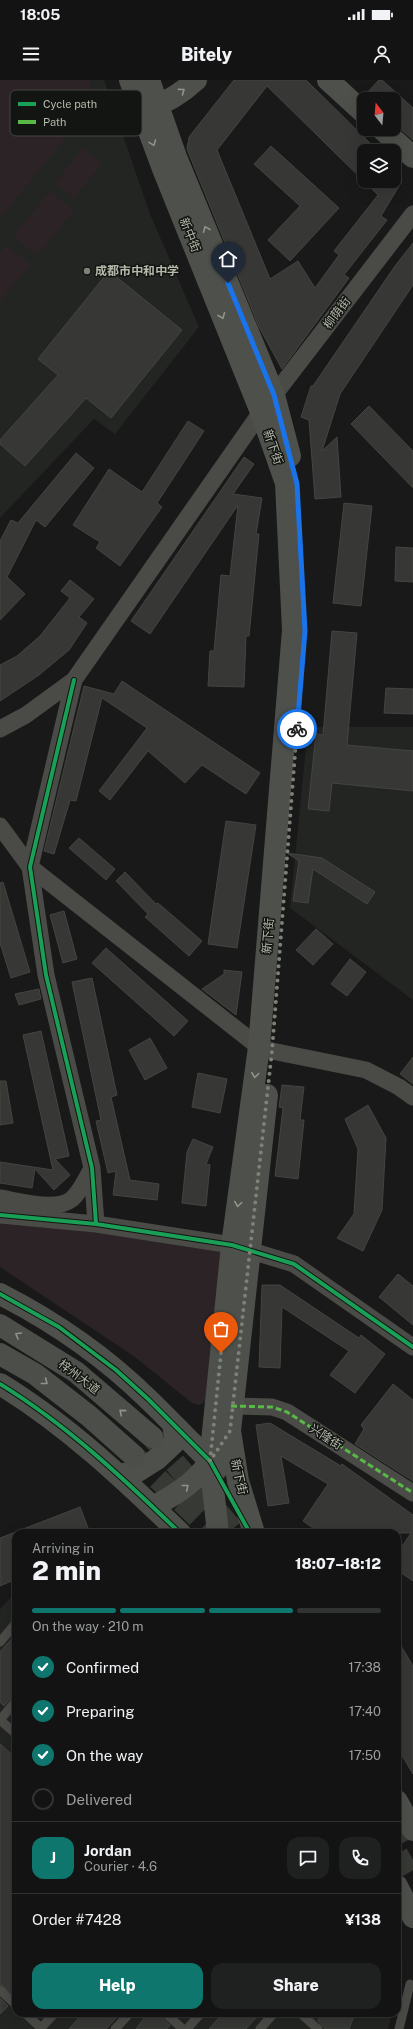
<!DOCTYPE html>
<meta charset="utf-8">
<style>
:root{--surface:#121312;--page:#1f2020;--text:#f1f3f6;--muted:#9c9e9f;--line:#313232;--accent:#0f766e}
body{margin:0;font-family:"Public Sans","Noto Sans SC",sans-serif;background:var(--page);color:var(--text);height:100vh;display:flex;flex-direction:column;font-size:15px;white-space:nowrap}
*{box-sizing:border-box;margin:0}
p{font-size:13px;color:var(--muted)}
.icon{flex:none;width:22px;height:22px;fill:none;stroke:currentColor;stroke-width:2;stroke-linecap:round;stroke-linejoin:round}
.map{position:relative;flex:1;overflow:hidden}
.drawer{position:absolute;left:12px;top:1449px;width:389px;height:488px;display:flex;flex-direction:column;background:var(--surface);border-radius:12px;box-shadow:0 4px 16px #0002,0 0 0 1px var(--line)}
.drawer>*{flex:none}
.needle{width:26px;rotate:344deg}
.controls{position:absolute;left:357px;top:12px;display:grid;gap:8px}
.controls a{display:grid;place-items:center;width:44px;height:44px;border-radius:8px;background:var(--surface);box-shadow:0 4px 16px #0002,0 0 0 1px var(--line);font-size:20px}
.pin{position:absolute;display:grid;place-items:center;width:34px;height:34px;color:#fff;margin:-41px -17px;border-radius:50% 50% 50% 0;rotate:-45deg;box-shadow:0 0 4px #0007}
.pin .icon{rotate:45deg}
.courier{position:absolute;display:grid;place-items:center;width:40px;height:40px;margin:-20px;border:3px solid #1a73e8;border-radius:50%;background:#fff;color:#222;box-shadow:0 1px 5px #0007}
.headline em{font-style:normal;font-weight:800}
.headline div{display:flex;flex-direction:column-reverse}
.headline{display:flex;align-items:center;justify-content:space-between;height:68px;padding:0 20px}
h1{font-size:26px;font-weight:800;line-height:30px}
.bar{display:grid;grid-template-columns:repeat(4,1fr);gap:6px 4px;align-content:center;height:48px;padding:0 20px}
.bar i{height:5px;border-radius:3px;background:var(--line)}
.bar .current{background:var(--accent)}
.bar p{grid-column:span 4}
.line{display:flex;align-items:center;gap:10px;padding:0 20px;border-top:1px solid var(--line)}
.line div{flex:1}
.round{display:grid;place-items:center;flex:none;width:42px;height:42px;border-radius:12px;background:var(--page)}
ol{padding:0 20px;list-style:none}
li{display:flex;align-items:center;gap:12px;height:44px}
li p{margin-inline-start:auto}
li .icon{padding:4px;border-radius:50%;background:var(--accent);color:#fff;stroke-width:4}
li:last-child{color:var(--muted)}
li i{width:22px;height:22px;border:2px solid var(--line);border-radius:50%}
.primary-button{display:flex;gap:8px;margin-top:auto;padding:8px 20px}
.primary-button a{flex:1;height:46px;border-radius:12px;background:var(--accent);color:#fff;font-size:16px;font-weight:800;line-height:46px;text-align:center}
.primary-button a+a{background:var(--page);color:var(--text)}
.status{display:flex;justify-content:space-between;align-items:center;height:28px;padding:0 20px;background:var(--surface);direction:ltr}
.status svg{height:11px;fill:currentColor}
header{display:flex;justify-content:space-between;align-items:center;height:52px;padding:0 20px;background:var(--surface);font-size:18px;font-weight:800}
.map>svg:first-child{display:block}
</style>
<div class="status"><b>18:05</b><svg viewBox="0 0 49 12"><path d="M0 12V9h3v3zM5 12V6h3v6zM10 12V3h3v9zM15 12V0h3v12zM26 1h20v11H26zM47 4h2v5h-2z"/></svg></div>
<header><svg class="icon" aria-label="menu" viewBox="0 0 24 24"><path d="M4 6h16M4 12h16M4 18h16"/></svg>Bitely<svg class="icon" aria-label="person" viewBox="0 0 24 24"><circle cx="12" cy="8" r="4"/><path d="M4 21q1-7 8-7t8 7"/></svg></header>
<div class="map">
<svg width="413" height="1949" viewBox="0 0 413 1949">
<rect width="100%" height="100%" fill="#181918"/>
<path fill="#232522" d="M0,0h104l46,134 49,113 -84,107 -21,-15 -94,99z
M308,647h105v273l-123,-92z
M16,1512v421h376l-4,16h-388v-420z
M397,1876l6,11 -6,25z"/>
<path fill="#2c2326" d="M0,0h90l2,26 -92,112z
M83,68l19,15 -28,35 -19,-15z
M50,111l24,19 -37,46 -24,-19z
M6,165l24,19 -30,38v-50z
M0,1141l225,27 -18,153 -8,4 -7,-2 -57,-46 -135,-90z"/>
<path fill="#373835" stroke="#434541" fill-rule="evenodd" d="M234,0h72l72,71h-14v30h38l-21,35 6,4 -43,55 5,3 -67,91 -23,-42 -72,-178 2,-12zM267,6l111,109 -44,56 5,4 -24,33 -17,-27 -28,18 -53,-129z
M379,0h3l31,28v32l-19,-17v-24h-27l-3,-3z
M271,66l68,62 -49,53 -22,-21 32,-34 -46,-42z
M413,163v42l-73,109 -18,57 15,-14 4,60 -26,2 -6,-79 -8,-3 10,-31h2l82,-120z
M109,191l73,59 -71,88 -25,-20 -61,68 -25,-22v-4l58,-65 -20,-16z
M369,326l44,45v37l-62,-64z
M188,341l16,10 -47,72 5,4 -42,59 -24,-18 4,-6 -27,-17 36,-56 33,23z
M76,373l18,15 -49,59 -9,-7 -29,57 18,17 -25,26v-79l11,-21 7,3z
M244,377l10,7 -21,30 29,4 -6,36h3l-10,102h-3l-2,51 -36,-1 2,-35h4l7,-76 9,1 8,-71 -88,129 -19,-13z
M344,423l28,3 -11,100 -28,-3z
M396,467l17,1v34l-18,-1z
M70,500l24,19 -15,18 8,6 -18,27 -30,25 -39,26v-36l17,-9 23,-20 30,-38 -9,-7z
M332,551l25,2 -10,112 66,6v40l-81,-8 -3,28 -21,-2 8,-75 7,1z
M122,601l138,92 -14,21 -44,-29 -17,18 -37,-32 -38,49 -11,-9 48,-63 -45,-30 -26,103 -6,-1 -16,54 -10,-3 40,-165 30,8z
M386,608l27,1v25l-29,-1z
M226,741l30,4 -19,123 -29,-4z
M79,758l36,31 -9,11 -37,-32z
M287,773l35,5 53,34 -8,12 -54,-35 -5,34 -15,-2 6,-40z
M125,792l31,32 2,-1 44,38 -13,15 -44,-39 3,-3 -32,-33z
M3,802l27,90 -19,6 -11,-35v-60z
M64,831l13,48 -14,4 -13,-48z
M316,849l17,15 -20,21 -17,-15z
M106,868l82,73 -14,15 -82,-73z
M350,879l16,13 -19,24 -16,-12z
M224,890l18,2 -6,43 -34,-26 22,-15z
M92,898l25,117 -6,2 19,83 29,4 -2,16 -44,-5 3,-24 -8,2 -12,-52 5,-1 -29,-138z
M39,909l2,10 -22,6 -4,-11z
M41,951l28,125 -14,3 15,16 -16,15 -19,-21 -3,19 -32,-5v-21l53,8 -30,-135z
M150,958l17,30 -22,12 -16,-30z
M413,977v27l-13,-10z
M198,993l29,6 -7,34 -28,-6z
M0,1001h6l7,42 -13,2z
M282,1005l22,2 -4,33h4l-6,59 -23,-3 8,-68 -4,-1z
M368,1025l18,33 -4,72 -19,41 -26,-13 17,-24 4,-65 -13,-30z
M193,1059l20,8 -7,17 4,1 -4,41 -24,-3 5,-51z
M398,1194l15,12v39l-34,-28z
M262,1205h18l79,53 2,-3 24,19 -30,39 -25,-18 19,-24 -67,-44 -2,61 -21,-1z
M393,1304l20,16v81l-58,-37 9,-15 -3,-4z
M270,1343l71,43 1,-2 71,51v66l-16,-11v-16l14,-21h-91l-17,-12 25,-37 -47,-28 8,47 -21,3 -12,-81z
M80,1427l10,26h-74v46l-16,7v-48z
M16,1554v61l-4,2 -8,9 -4,-4v-50z
M397,1559l16,27v108l-16,-27z
M0,1664l16,14v239l-16,-13z
M0,1918l8,8 -8,8z
M83,1933h37l-14,16h-37z
M148,1933h11l2,4 9,8 -3,4h-31z
M223,1933h37l-14,16h-37z
M320,1933h35l-6,16h-24l-7,-8z"/>
<g fill="none" stroke-linecap="round" stroke-linejoin="round">
<path stroke="#373935" stroke-width="22" stroke-dasharray="22 11" stroke-linecap="butt" d="M153,1358l83,95
M134,1376l80,77
M397,1741l16,28
M397,1774l16,28"/>
<path stroke="#4a4b47" stroke-width="9" d="M0,1562l16,-19
M0,1640l16,-19
M0,1640l16,14
M0,1910l16,15
M25,1933l17,16
M165,1933l18,16
M300,1933l18,16
M40,1949l15,-16
M115,1949l15,-16
M187,1949l14,-16
M260,1949l14,-16
M399,1949l11,-45"/>
<path stroke="#4a4b47" stroke-width="17" d="M74,600l-44,187 16,108 46,193 4,56
M0,649l26,-14 48,-35 187,-268 152,-198
M0,746l30,41 229,180 13,4 94,19 33,17 14,10
M0,1118c19,3 56,14 72,1 9,-8 14,-20 20,-31
M0,1135l96,9 136,21 62,19 119,83
M231,1326l41,1 15,5 126,81"/>
<path stroke="#4e504b" stroke-width="22" d="M130,0l33,89 98,243 25,71 7,147 -34,417 -27,198 -22,216 8,72
M149,0l27,77 98,238 16,61
M328,0l36,33
M144,31c20,-7 37,-17 52,-31
M382,49l31,28
M0,1214c53,27 105,63 148,105 21,20 41,42 62,62l6,9
M0,1304c67,41 124,95 180,149
M119,1395l19,-4 19,-12 19,-18 -3,-17
M153,1427c27,-15 45,-26 62,-53
M254,1453l-16,-52 -8,-50 37,-336
M397,1721l16,29
M397,1806l16,31"/>
<path stroke="#4c4e4a" stroke-width="22" d="M0,1245l76,47 76,65
M0,1274l35,20 54,42 45,40"/>
<path stroke="#58b947" stroke-width="3" stroke-dasharray="6 3" stroke-linecap="butt" d="M231,1326l41,1 15,5 126,81"/>
<g stroke="#131512" stroke-width="6">
<path id="cycleway" d="M74,600l-44,187 16,108 46,193 4,56
M0,1135l96,9 136,21 62,19 119,83
M0,1214l59,33 57,43 32,29 62,62 40,72
M0,1304c67,41 124,95 180,149"/>
</g>
<use href="#cycleway" stroke="#1a9f57" stroke-width="4"/>
</g>
<defs><path id="oneway-chevron" d="M-2-3.5L2.5 0L-2 3.5" fill="none" stroke-width="1.6" stroke-linecap="round" stroke-linejoin="round"/></defs>
<g stroke="#909489">
<use href="#oneway-chevron" transform="translate(182 11) rotate(-36)"/>
<use href="#oneway-chevron" transform="translate(153 63) rotate(69)"/>
<use href="#oneway-chevron" transform="translate(206 149) rotate(-112)"/>
<use href="#oneway-chevron" transform="translate(222 236) rotate(68)"/>
<use href="#oneway-chevron" transform="translate(255 995) rotate(98)"/>
<use href="#oneway-chevron" transform="translate(238 1124) rotate(98)"/>
<use href="#oneway-chevron" transform="translate(186 1407) rotate(-39)"/>
</g>
<g stroke="#909488">
<use href="#oneway-chevron" transform="translate(18 1255) rotate(-150)"/>
<use href="#oneway-chevron" transform="translate(45 1302) rotate(38)"/>
<use href="#oneway-chevron" transform="translate(122 1332) rotate(-139)"/>
</g>
<g fill="none" stroke-linecap="round" stroke-linejoin="round">
<path stroke="#7d8177" stroke-width="4" stroke-dasharray="0 7.2" d="M221,1273l-11,108 20,-30 42,-380 25,-322"/>
<path stroke="#1a73e8" stroke-width="5" d="M228,203l46,112 23,89 8,147 -8,98"/>
</g>
<circle fill="#7d8177" stroke="#131512" stroke-width="1.5" cx="87" cy="191" r="4"/>
<g text-anchor="middle" dominant-baseline="central" stroke-width="3" stroke-linejoin="round" paint-order="stroke">
<g font-size="12" fill="#b4b9aa" stroke="#131512">
<text transform="translate(190 155) rotate(68)">新中街</text>
<text transform="translate(337 233) rotate(-53)">柳荫街</text>
<text transform="translate(273 367) rotate(71)">新下街</text>
<text transform="translate(268 856) rotate(-85)">新下街</text>
<text transform="translate(79 1297) rotate(37)">梓州大道</text>
<text transform="translate(326 1357) rotate(33)">兴隆街</text>
<text transform="translate(239 1397) rotate(77)">新下街</text>
</g>
<g font-size="12" font-weight="bold" fill="#b4b9aa" stroke="#131512" text-anchor="start">
<text x="95" y="191">成都市中和中学</text>
</g>
</g>
<rect x="10" y="10" width="132" height="46" rx="6" fill="#131512" stroke="#434640" stroke-width="1"/>
<rect x="18" y="22" width="18" height="4" fill="#1a9f57"/>
<rect x="18" y="40" width="18" height="4" fill="#58b947"/>
<g font-size="11" fill="#b4b9aa">
<text x="43" y="28">Cycle path</text>
<text x="43" y="46">Path</text>
</g>
</svg>
<div class="controls">
<a><svg class="needle" viewBox="-14 -14 28 28"><path d="M0-13l5 13h-10z" fill="#e53935"/><path d="M0 13l5-13h-10z" fill="#9c9e9f"/></svg></a>
<a><svg class="icon" aria-label="layers" viewBox="0 0 24 24"><path d="M12 4l9 5-9 5-9-5zM3 14l9 5 9-5"/></svg></a>
</div>
<div class="pin" style="left:221px;top:1273px;background:#ea580c"><svg class="icon" aria-label="bag" viewBox="0 0 24 24"><path d="M5 8h14l-1 12H6zM9 8a3 3 0 0 1 6 0"/></svg></div>
<div class="pin" style="left:228px;top:203px;background:#1f2937"><svg class="icon" aria-label="home" viewBox="0 0 24 24"><path d="M3 11l9-7 9 7M6 9v11h12V9"/></svg></div>
<div class="courier" style="left:297px;top:649px"><svg class="icon" aria-label="bike" viewBox="0 0 24 24"><circle cx="6" cy="16" r="4"/><circle cx="18" cy="16" r="4"/><path d="M6 16l4-8h5l3 8M10 8l3 8H6M13 5h3"/></svg></div>
<section class="drawer">
<div class="headline"><div><h1>2 min</h1><p>Arriving in</p></div><em>18:07–18:12</em></div>
<div class="bar"><i class="current"></i><i class="current"></i><i class="current"></i><i></i><p>On the way · 210 m</p></div>
<ol>
<li><svg class="icon" aria-label="check" viewBox="0 0 24 24"><path d="M5 12l5 5 9-10"/></svg>Confirmed<p>17:38</p></li>
<li><svg class="icon" aria-label="check" viewBox="0 0 24 24"><path d="M5 12l5 5 9-10"/></svg>Preparing<p>17:40</p></li>
<li><svg class="icon" aria-label="check" viewBox="0 0 24 24"><path d="M5 12l5 5 9-10"/></svg>On the way<p>17:50</p></li>
<li><i></i>Delivered</li>
</ol>
<div class="line" style="height:72px"><b class="round" style="background:var(--accent);color:#fff">J</b><div><b>Jordan</b><p>Courier · 4.6</p></div><a class="round"><svg class="icon" aria-label="chat" viewBox="0 0 24 24"><path d="M4 5h16v11H9l-5 4z"/></svg></a><a class="round"><svg class="icon" aria-label="phone" viewBox="0 0 24 24"><path d="M5 4h4l2 5-3 2q2 4 5 5l2-3 5 2v4C11 20 4 13 5 4z"/></svg></a></div>
<div class="line" style="height:52px"><div>Order #7428</div><b>¥138</b></div>
<div class="primary-button"><a>Help</a><a>Share</a></div>
</section>
</div>
